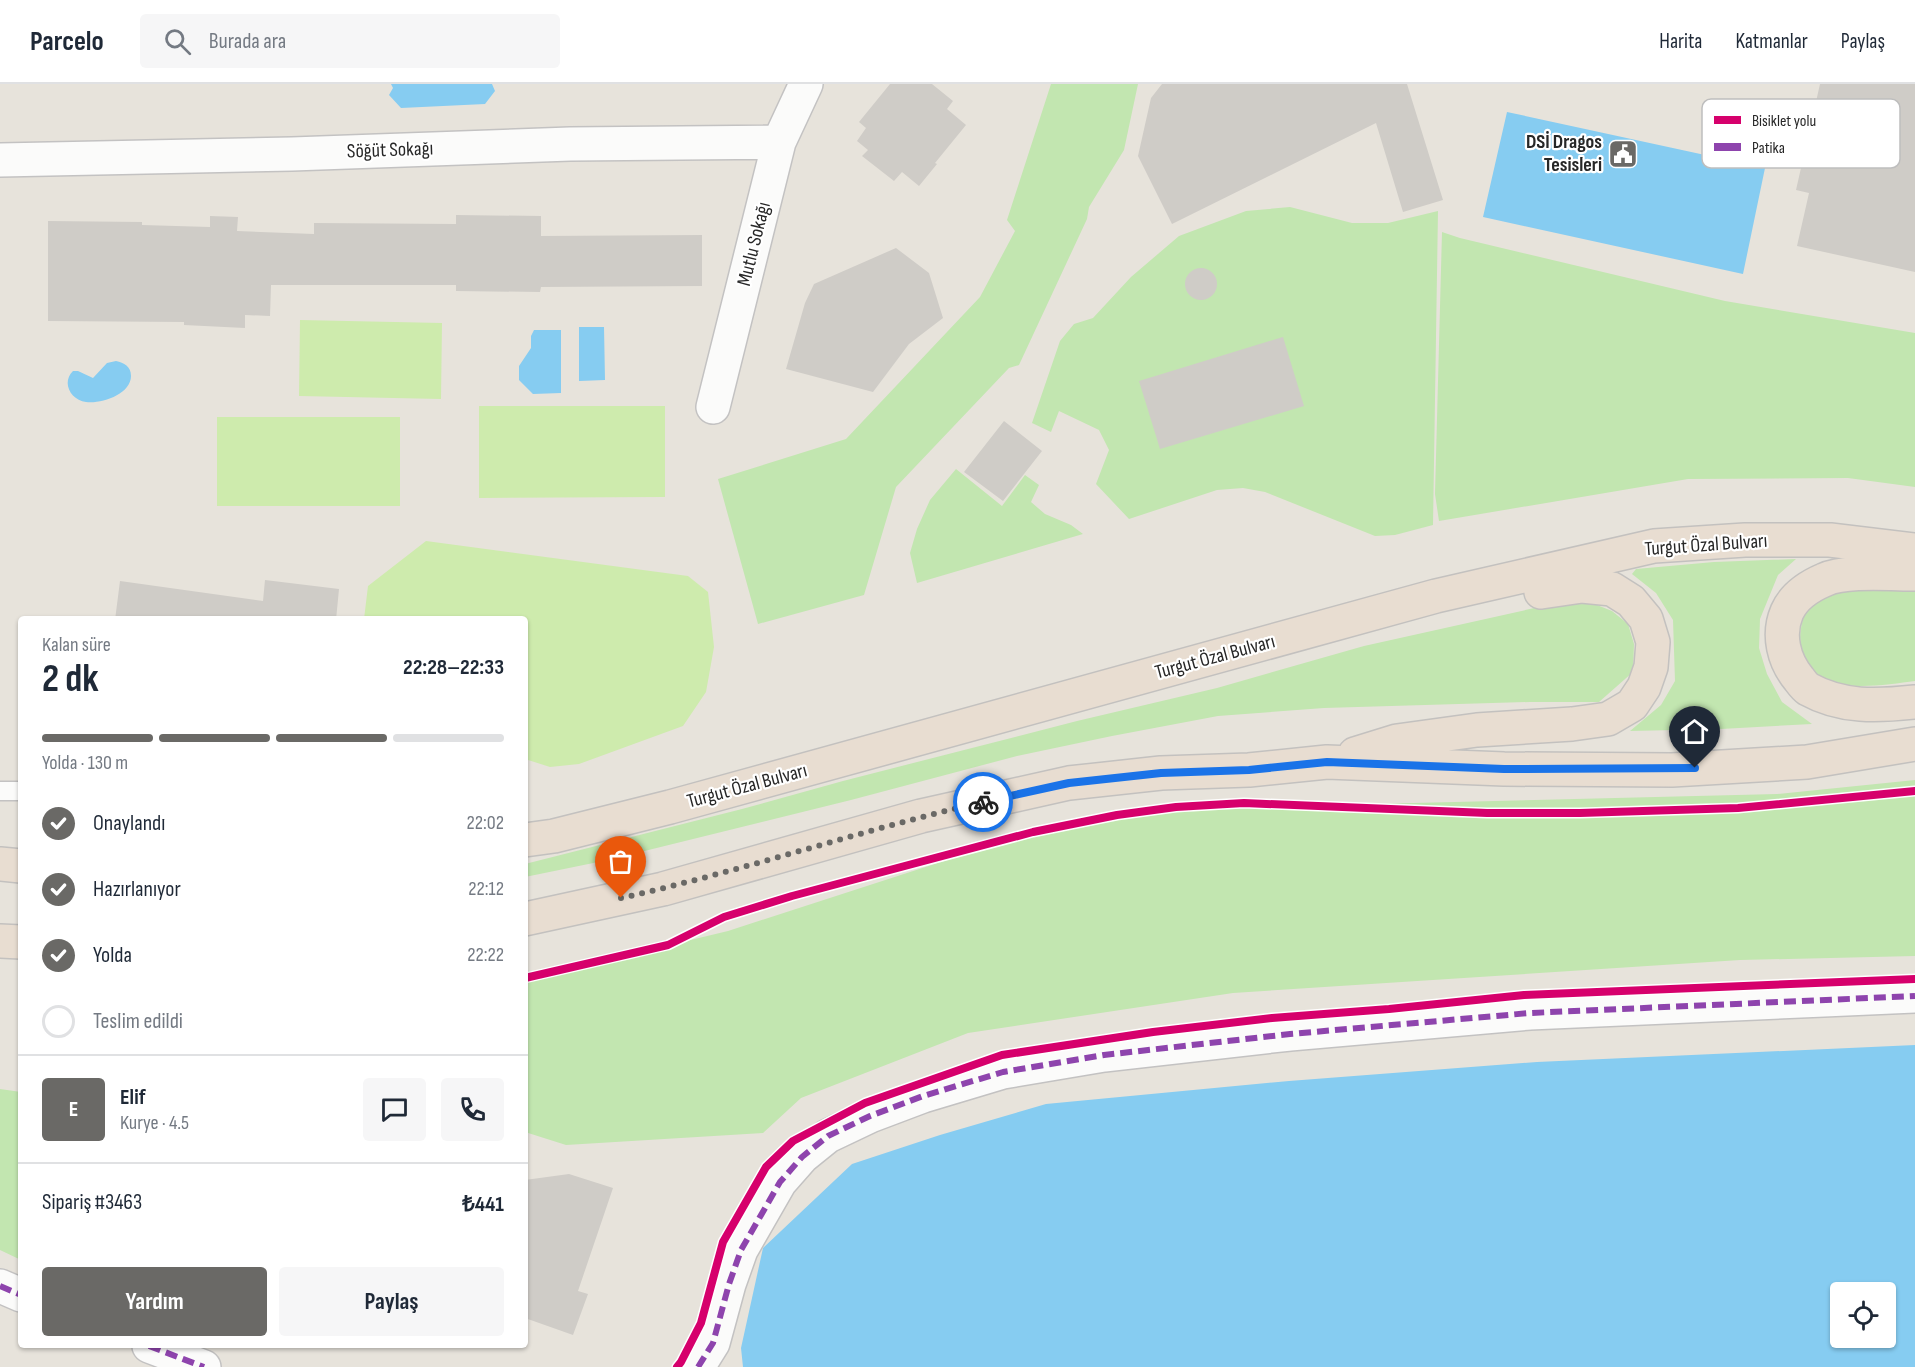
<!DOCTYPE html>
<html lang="tr">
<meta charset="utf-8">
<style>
:root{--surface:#fff;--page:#f6f6f7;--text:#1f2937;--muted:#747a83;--line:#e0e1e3;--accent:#6a6966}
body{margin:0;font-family:"Sofia Sans Condensed",sans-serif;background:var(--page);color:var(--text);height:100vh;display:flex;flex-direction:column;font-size:22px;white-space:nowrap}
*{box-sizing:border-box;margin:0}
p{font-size:20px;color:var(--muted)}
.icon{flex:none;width:33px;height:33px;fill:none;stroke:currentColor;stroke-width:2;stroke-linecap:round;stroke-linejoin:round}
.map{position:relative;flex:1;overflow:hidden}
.side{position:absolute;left:18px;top:532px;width:510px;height:732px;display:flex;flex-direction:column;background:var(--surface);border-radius:6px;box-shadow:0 2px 4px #0004}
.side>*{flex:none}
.buttons{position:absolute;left:1830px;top:1198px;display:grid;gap:12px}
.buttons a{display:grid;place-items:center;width:66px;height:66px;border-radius:6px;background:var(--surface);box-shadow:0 2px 4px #0004;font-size:30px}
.pin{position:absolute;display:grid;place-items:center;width:51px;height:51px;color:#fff;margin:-62px -26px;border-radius:50% 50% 50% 0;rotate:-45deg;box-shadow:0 0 6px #0007}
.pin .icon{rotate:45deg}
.courier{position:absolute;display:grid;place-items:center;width:60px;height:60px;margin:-30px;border:4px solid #1a73e8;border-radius:50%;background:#fff;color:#222;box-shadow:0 2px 8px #0007}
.summary em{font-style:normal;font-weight:700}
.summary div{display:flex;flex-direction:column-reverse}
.summary{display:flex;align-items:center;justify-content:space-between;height:102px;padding:0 24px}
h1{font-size:39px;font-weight:700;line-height:45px}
.bar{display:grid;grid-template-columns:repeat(4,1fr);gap:9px 6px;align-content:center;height:72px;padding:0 24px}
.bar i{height:8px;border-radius:4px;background:var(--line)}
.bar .on{background:var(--accent)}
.bar p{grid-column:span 4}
.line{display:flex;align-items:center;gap:15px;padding:0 24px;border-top:2px solid var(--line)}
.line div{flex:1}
.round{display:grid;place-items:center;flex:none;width:63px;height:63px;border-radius:6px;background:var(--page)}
ol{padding:0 24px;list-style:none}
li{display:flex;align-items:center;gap:18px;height:66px}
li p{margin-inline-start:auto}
li .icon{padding:6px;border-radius:50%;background:var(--accent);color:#fff;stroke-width:4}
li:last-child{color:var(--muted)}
li i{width:33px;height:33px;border:3px solid var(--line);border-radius:50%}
.button{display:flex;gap:12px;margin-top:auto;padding:12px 24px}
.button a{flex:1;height:69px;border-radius:6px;background:var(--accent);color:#fff;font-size:24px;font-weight:700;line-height:69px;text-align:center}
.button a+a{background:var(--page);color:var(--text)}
header{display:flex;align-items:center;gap:36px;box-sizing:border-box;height:84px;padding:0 30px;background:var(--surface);border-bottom:2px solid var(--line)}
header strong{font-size:28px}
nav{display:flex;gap:33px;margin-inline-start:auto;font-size:21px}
.search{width:420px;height:54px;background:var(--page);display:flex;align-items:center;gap:15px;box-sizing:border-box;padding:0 21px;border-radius:6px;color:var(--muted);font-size:22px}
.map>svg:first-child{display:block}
</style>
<header>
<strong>Parcelo</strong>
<div class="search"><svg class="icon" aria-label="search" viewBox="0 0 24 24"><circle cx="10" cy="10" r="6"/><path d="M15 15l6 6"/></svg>Burada ara</div>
<nav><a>Harita</a><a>Katmanlar</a><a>Paylaş</a></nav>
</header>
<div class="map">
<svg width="1915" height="1283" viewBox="0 0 1915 1283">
<rect width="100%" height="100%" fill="#e7e3db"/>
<path fill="#c2e6b0" d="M1051,0h87l-14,66 -35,57 -2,12 -68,146 -10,3 -113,119 -32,108 -106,29 -40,-145 128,-40 134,-142 35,-66 -8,-11z
M1290,123l62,16h36l50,-12 -5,314 -38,10 -20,1 -110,-44 -22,-4 -26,2 -88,29 -33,-35 13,-34 -10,-20 -40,-19 -8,21 -19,-9 28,-82 14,-17 19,-6 38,-41 48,-41 67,-25z
M1442,148l18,6 265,63 190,32v154l-67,-9 -160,1 -249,42 -4,-27z
M956,385l46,37 23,-31 14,10 -8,17 14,12 26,11 12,9 -166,49 -7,-30 7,-24 13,-29z
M1796,475l-18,16 -18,44 -1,29 8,26 15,28 30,22 -91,5 -91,2 31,-26 14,-24 -2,-61 -17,-27 -24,-19 4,-5 78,-7z
M1840,502l75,4v91c-23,3 -61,9 -83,1 -8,-3 -21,-11 -26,-19 -12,-21 -5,-58 17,-71 5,-3 12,-4 17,-6z
M1566,517h21l25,10 16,13 6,20 -1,28 -34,30h-69l-206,6 -106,8 -106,20 -95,20 -166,44 -243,60 -83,17v-13l217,-55 101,-28 234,-60 140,-33 147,-42z
M1915,696v176l-175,4 -507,33 -265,40 -167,65 -38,35 -197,12 -41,-13v-160h32l171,-41 299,-97 138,-25 612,-15z
M0,1005l21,3v168l-21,-10z"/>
<path fill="#ceebad" d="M300,236l142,3 -1,76 -142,-3z
M479,322h186v91l-186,1z
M217,333h183v89h-183z
M426,457l262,35 20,16 6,55 -8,45 -23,34 -104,38 -29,3 -25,-8v-139l-161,-1 4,-33z"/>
<path fill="#86ccf1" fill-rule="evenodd" d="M391,0h101l3,7 -10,13 -84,4 -12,-13 4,-7z
M1507,28l258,56 -22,106 -260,-57z
M579,243h25l1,53 -26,1z
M534,246h27v63l-28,1 -14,-14v-14l12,-18v-12z
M116,277c8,2 15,5 15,15 0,18 -29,28 -45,26 -15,-2 -25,-19 -13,-31h5l15,7 14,-15z
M1915,961v322h-1172l-2,-19 22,-100 89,-84 88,-29 106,-31 243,-23 248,-19zM1840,1209h46v45h-46z"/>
<path fill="#cfccc7" d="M890,0h42l21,17 -6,8 19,16 -31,38 2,1 -18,22 -17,-14 -8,9 -32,-25 6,-6 -11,-9 9,-13 -7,-6z
M1162,0h245l36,116 -40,12 -27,-89 -204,101 -34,-68 13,-58z
M1820,0h95v188l-118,-26 12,-53 -13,-3z
M456,131l85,1v20l161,-1v51l-161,1 -1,5 -84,-1v-6h-185l-1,31 -25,-1v13l-61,-3v-3l-136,-1v-100l94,1v3l68,2v-11l28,1 -1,14 77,3v-11l142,1z
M896,164l33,25 14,45 -34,26 -36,48 -87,-23 19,-66 9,-19z
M1185 200a16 16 0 1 1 32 0a16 16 0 1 1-32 0Z
M1283,253l21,69 -144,43 -21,-68z
M1004,337l38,30 -39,50 -39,-29z
M265,496l74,9 -3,31h-221l5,-39 143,20z
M569,1090l44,14 -35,103 10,3 -15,41 -48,-17v-138z"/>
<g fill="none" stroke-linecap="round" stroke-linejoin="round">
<g stroke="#c3c2c2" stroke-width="21">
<path id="lane" d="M0,707h21"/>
</g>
<g stroke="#c3c2c2" stroke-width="36">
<path id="street" d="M0,76l292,-6 278,-10 209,-2
M713,323l66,-265 27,-58
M0,1202l21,9
M149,1262l55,21
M698,1283l15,-24 16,-59 12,-34 39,-68 22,-25 26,-21 42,-20 53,-20 80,-24 101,-17 186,-21 240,-21 385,-17"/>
</g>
<g stroke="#c3c1bf" stroke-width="36">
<path id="highway" d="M1915,490c-24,0 -70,-4 -91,6 -14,6 -30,16 -37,32 -10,23 -3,49 12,67 3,4 6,8 9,10 34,19 70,17 107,13
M1355,670l42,-13 80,-11 95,-6 36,-5 24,-14 12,-18 7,-20 2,-25 -7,-23 -15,-18 -19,-12 -30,-3 -41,6
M525,756l29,-4 116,-29 766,-211 218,-50 91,-6h85l85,10
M0,780l21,2
M525,835l138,-30 258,-73 148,-33 92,-10 88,-3 78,-8 177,7 168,1 135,-8 108,-18
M0,857l21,1"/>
</g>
<use href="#lane" stroke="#fbfbfa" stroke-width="18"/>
<use href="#street" stroke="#fbfbfa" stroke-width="33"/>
<use href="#highway" stroke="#e8ddd1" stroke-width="33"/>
<path stroke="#8e44ad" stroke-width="6" stroke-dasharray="12 6" stroke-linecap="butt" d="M0,1202l21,9
M149,1262l55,21
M698,1283l15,-24 16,-59 12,-34 39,-68 22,-25 26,-21 42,-20 53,-20 80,-24 101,-17 186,-21 240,-21 385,-17"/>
<g stroke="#fff" stroke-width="11">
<path id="cycleway" d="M525,894l143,-33 56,-28 68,-21 241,-64 84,-17 59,-8 68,-4 243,10h93l158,-5 177,-17
M677,1283l4,-5 20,-39 22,-81 43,-75 27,-26 72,-38 137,-48 151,-23 119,-14 117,-9 135,-14 391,-16"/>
</g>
<use href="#cycleway" stroke="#d6006c" stroke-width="8"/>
</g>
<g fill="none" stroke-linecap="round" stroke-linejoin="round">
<path stroke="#6a6966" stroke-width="6" stroke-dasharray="0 10.8" d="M621,814c122,-27 240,-68 362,-96"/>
<path stroke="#1a73e8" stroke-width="8" d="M983,718l86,-19 92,-10 88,-3 78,-8 177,7 191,-1"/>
</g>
<defs>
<g id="civic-square" transform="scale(1.5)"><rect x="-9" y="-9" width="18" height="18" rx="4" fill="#6a6966" stroke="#fff"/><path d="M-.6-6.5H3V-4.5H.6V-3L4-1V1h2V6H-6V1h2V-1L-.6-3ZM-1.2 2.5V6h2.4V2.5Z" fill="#fff"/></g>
</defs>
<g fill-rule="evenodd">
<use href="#civic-square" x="1623" y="70"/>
</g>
<g text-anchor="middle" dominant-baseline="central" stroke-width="4.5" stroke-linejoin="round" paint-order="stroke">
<g font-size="20" font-weight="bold" fill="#272727" stroke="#fff" text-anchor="end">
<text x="1602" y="58">DSİ Dragos<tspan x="1602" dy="23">Tesisleri</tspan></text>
</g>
<g font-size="20" fill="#272727" stroke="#fff">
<text transform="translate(390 66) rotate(-2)">Söğüt Sokağı</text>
<text transform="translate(754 160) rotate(-76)">Mutlu Sokağı</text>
<text transform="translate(1706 461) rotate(-4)">Turgut Özal Bulvarı</text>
<text transform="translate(1215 573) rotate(-15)">Turgut Özal Bulvarı</text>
<text transform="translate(747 702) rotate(-15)">Turgut Özal Bulvarı</text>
</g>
</g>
<rect x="1702" y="15" width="198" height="69" rx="9" fill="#fff" stroke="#bebebe" stroke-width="1.5"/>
<rect x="1714" y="32" width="27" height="8" fill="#d6006c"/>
<rect x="1714" y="59" width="27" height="8" fill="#8e44ad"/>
<g font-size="16" fill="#272727">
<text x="1752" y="42">Bisiklet yolu</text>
<text x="1752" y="69">Patika</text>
</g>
</svg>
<div class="buttons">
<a><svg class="icon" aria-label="locate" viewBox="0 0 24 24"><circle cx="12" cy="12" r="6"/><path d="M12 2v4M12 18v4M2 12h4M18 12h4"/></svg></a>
</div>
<div class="pin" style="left:621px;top:814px;background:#ea580c"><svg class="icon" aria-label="bag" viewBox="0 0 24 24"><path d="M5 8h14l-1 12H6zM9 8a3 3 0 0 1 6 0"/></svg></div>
<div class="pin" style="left:1695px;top:684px;background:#1f2937"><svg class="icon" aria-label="home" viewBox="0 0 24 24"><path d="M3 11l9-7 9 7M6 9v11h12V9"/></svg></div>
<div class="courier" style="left:983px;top:718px"><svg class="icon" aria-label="bike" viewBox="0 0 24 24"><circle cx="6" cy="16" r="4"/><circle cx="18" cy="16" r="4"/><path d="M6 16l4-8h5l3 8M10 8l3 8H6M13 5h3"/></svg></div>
<section class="side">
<div class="summary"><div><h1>2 dk</h1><p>Kalan süre</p></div><em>22:28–22:33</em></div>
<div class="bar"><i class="on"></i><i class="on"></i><i class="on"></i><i></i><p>Yolda · 130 m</p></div>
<ol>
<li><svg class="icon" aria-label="check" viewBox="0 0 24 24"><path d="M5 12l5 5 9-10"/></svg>Onaylandı<p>22:02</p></li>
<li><svg class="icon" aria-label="check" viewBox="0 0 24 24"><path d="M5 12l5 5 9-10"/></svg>Hazırlanıyor<p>22:12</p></li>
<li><svg class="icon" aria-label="check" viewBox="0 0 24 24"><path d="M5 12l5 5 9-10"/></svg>Yolda<p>22:22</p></li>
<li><i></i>Teslim edildi</li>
</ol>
<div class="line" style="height:108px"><b class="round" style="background:var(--accent);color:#fff">E</b><div><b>Elif</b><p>Kurye · 4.5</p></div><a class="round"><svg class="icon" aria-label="chat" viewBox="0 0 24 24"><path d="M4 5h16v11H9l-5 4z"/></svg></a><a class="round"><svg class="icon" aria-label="phone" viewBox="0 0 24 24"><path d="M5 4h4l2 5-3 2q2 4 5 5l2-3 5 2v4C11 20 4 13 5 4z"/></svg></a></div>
<div class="line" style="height:78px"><div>Sipariş #3463</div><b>₺441</b></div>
<div class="button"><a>Yardım</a><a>Paylaş</a></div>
</section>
</div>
